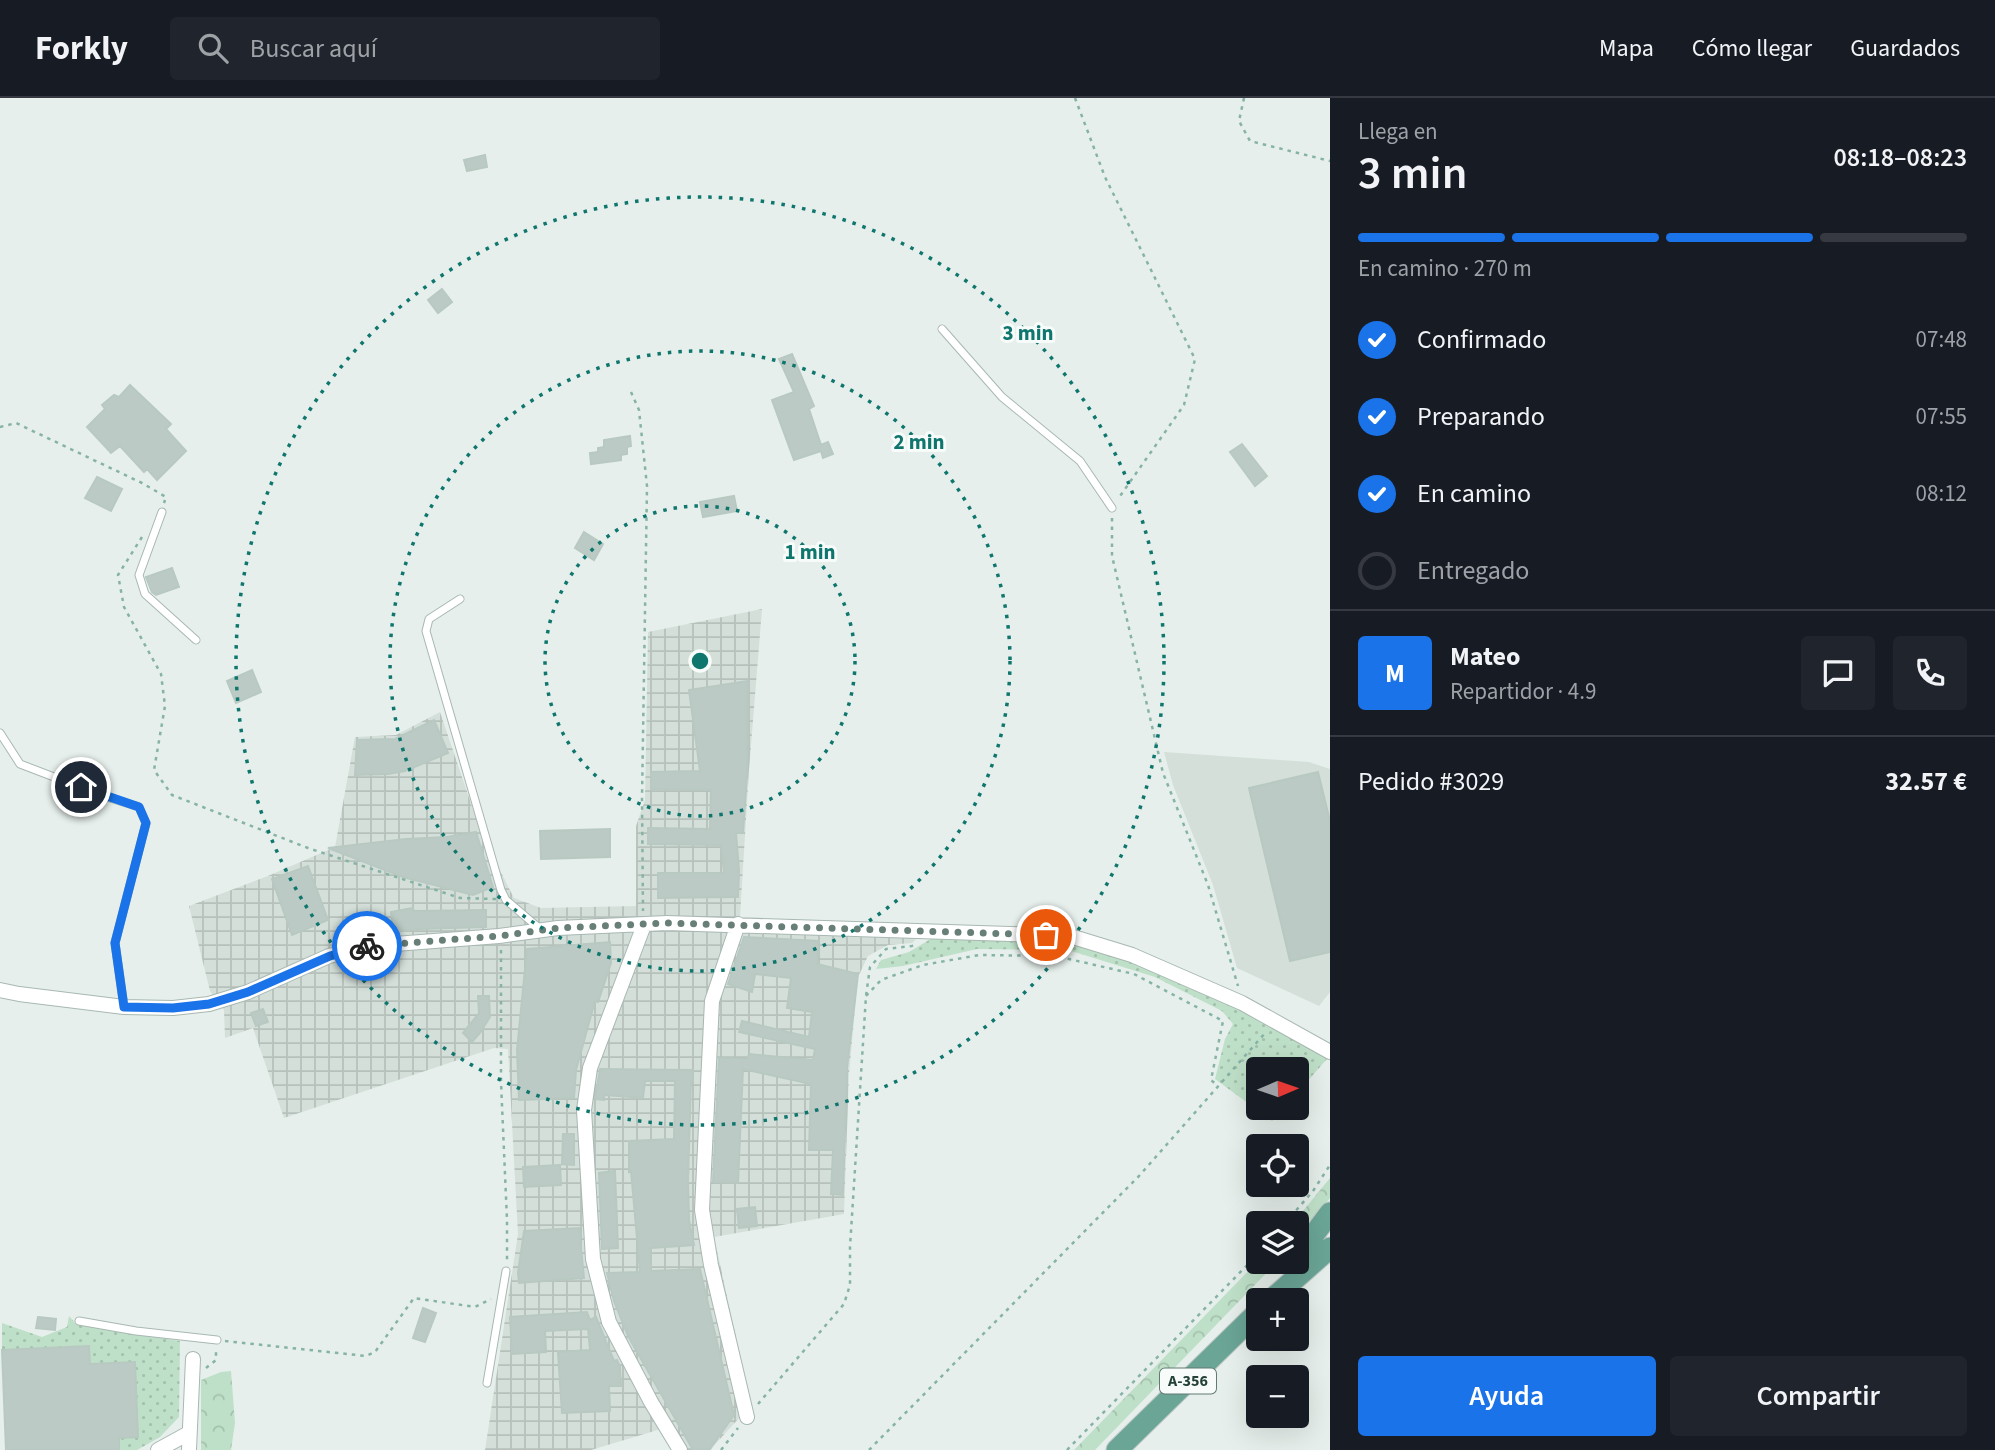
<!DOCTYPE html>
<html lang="es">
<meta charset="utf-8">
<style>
:root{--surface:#171b24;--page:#20242c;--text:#f1f3f6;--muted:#9ea1a6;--line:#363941;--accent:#1a73e8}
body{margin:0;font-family:"Source Sans 3",sans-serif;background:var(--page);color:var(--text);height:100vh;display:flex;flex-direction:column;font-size:26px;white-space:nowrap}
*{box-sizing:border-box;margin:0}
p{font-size:23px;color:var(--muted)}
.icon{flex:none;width:38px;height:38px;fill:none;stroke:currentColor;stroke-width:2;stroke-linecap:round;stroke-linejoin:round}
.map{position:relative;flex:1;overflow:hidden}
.sheet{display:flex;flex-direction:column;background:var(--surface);width:665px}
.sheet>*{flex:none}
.needle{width:46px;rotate:88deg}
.tools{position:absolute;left:1246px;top:959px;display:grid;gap:14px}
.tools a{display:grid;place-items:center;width:63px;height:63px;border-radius:7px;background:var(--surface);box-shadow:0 7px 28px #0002;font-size:35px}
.pin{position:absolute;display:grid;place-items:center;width:60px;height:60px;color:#fff;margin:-30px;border:4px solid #fff;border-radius:50%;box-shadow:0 2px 7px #0007}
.courier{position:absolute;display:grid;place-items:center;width:70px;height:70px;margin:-35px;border:5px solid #1a73e8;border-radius:50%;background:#fff;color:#222;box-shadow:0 2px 9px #0007}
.headline em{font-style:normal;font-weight:600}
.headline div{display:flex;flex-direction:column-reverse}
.headline{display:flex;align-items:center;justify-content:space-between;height:119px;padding:0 28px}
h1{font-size:46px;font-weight:600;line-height:52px}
.bar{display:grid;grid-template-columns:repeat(4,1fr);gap:10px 7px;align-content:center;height:84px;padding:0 28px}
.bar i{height:9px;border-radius:5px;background:var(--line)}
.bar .current{background:var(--accent)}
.bar p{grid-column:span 4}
.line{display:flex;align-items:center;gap:18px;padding:0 28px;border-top:2px solid var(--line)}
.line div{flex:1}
.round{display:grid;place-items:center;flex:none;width:74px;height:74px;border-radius:7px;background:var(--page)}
ol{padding:0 28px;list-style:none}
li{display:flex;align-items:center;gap:21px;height:77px}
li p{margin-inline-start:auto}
li .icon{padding:7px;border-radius:50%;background:var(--accent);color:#fff;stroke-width:4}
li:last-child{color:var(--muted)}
li i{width:38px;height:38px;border:4px solid var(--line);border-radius:50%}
.cta{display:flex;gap:14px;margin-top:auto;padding:14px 28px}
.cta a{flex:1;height:80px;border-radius:7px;background:var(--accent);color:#fff;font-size:28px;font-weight:600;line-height:80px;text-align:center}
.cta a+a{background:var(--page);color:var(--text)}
header{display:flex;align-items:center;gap:42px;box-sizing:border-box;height:98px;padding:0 35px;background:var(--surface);border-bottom:2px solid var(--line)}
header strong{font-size:33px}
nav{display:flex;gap:38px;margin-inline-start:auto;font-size:24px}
.search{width:490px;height:63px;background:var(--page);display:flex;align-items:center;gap:18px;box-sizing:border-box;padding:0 24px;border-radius:7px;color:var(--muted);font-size:26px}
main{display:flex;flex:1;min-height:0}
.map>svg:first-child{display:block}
</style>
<header>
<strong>Forkly</strong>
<div class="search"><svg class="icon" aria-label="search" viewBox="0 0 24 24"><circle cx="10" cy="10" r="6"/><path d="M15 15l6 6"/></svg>Buscar aquí</div>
<nav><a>Mapa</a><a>Cómo llegar</a><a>Guardados</a></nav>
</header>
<main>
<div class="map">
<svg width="1330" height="1352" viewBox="0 0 1330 1352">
<defs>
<pattern id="industrial-grid" width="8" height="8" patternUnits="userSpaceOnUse" patternTransform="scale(1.75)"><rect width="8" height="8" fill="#d4dfda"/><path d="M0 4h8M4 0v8" fill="none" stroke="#b6c1bc"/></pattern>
<pattern id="grass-dots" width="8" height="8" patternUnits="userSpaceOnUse" patternTransform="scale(1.75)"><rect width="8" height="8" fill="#bfe0c8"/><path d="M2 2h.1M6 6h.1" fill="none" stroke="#a4c1ad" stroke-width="1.8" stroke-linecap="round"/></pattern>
<pattern id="forest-crowns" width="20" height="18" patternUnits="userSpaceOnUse" patternTransform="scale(1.75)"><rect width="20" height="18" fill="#bfe0c8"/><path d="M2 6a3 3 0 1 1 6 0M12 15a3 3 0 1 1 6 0" fill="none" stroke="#a4c1ad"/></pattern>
</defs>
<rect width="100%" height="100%" fill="#e6efeb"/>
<path fill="#d4dfda" d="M1164,654l145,10 21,7v223l-11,14 -82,-38 -24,-83 -40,-100z"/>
<path fill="url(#industrial-grid)" d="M762,511l-13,161 -10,163 180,3 -7,7 -24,2 -20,11 -10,21 -9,97 -5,140 -130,23 37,168 -41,45h-24l-15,-24 -80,24h-106l33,-216 -10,-185 -14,-1 -210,70 -31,-90 -28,10 -1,-28 -14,-19 -21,-85 79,-30 67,-29 20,-110 41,-2 44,-23 41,121 33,65 27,10 95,-2v-80l9,-26 3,-168z"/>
<path fill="url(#grass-dots)" d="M939,836l131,8 91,30 89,41 77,46 -30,34v-24h-39v39h26l-12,13 -57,-42 10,-40 8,-15 -11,-13 -67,-34 -87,-27 -91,-1 -74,17 -27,3 5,-9 28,-8z
M69,1218l7,8 104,17 -1,76 -19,20 -23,13h-18v-12l19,-1 -3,-75 -45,2 -1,-18 -87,4v-27l40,14 25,-10z"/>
<path fill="url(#forest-crowns)" d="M1330,1080v20l-33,44v-19h-4z
M1258,1163l19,1 -182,188h-21z
M231,1273l4,52 -4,27h-30v-70l20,-8z"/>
<path fill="#bbcac4" stroke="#b8c9c2" stroke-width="2" d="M485,57l2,12 -20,4 -3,-11z
M442,191l10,13 -14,11 -10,-13z
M792,256l22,52 -5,3 12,36 7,-3 5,12 -10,4 -2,-7 -27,9 -22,-60 22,-8 -15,-33z
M130,287l41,39 -5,5 20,22 -29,29 -10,-11 -3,3 -24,-26 -9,7 -24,-26 18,-18 -3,-4 12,-10 5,2z
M630,338l1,10 -4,1v7l-6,1v5l-30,4 -1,-11 8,-1v-4l6,-1v-7z
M1242,346l25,32 -12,10 -25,-34z
M97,379l25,12 -11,22 -26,-13z
M734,398l3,15 -34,6 -3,-15z
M584,434l19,12 -9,16 -19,-12z
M172,470l7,19 -23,8 -4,-3 -6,-15z
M252,572l9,22 -25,11 -9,-22z
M748,583l-1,94 -4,58h-7l3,37 -1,27 -80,1v-25h66l-3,-28 -73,-1v-16l62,1 1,-39 -60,-1v-17l49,-1 -11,-81z
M434,622l14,33 -43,18 -17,3 -33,1 2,-35 38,-1z
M1318,674l12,49v131l-40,9 -41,-173z
M610,731v28l-69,2 -1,-28z
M476,734l17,55 -20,8 -70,-18 -75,-29 78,-9 41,-2z
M308,768l20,54 -36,15 -20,-56z
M413,810l1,3 72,-1v17l-68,2 -29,4 -2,-10 5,-1 -1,-10z
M744,839l75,4 -2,23 41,10 -11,94 -4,127 -12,-1 2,-44h-24l2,-66 -68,-15 -5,114 -25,-1 6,-124 28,1 2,-5 64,6 2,-11 -76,-17 3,-11 67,16 3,-25 -25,-4 4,-30 -36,-4 -3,18 -24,-8z
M610,844l1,21 -13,39 -3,-1 -19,69 -2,28 -55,2 -2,-50 10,-101z
M478,898h11l1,21 -10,16 -8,9 -9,-9 16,-20z
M263,911l5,13 -12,4 -5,-13z
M600,971l93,1v11h-2l-3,100 1,39 5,25 -43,3v23l49,-2 34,146 -24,34 -17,1 -65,-114 -14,-35 -7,-28 33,-1 -9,-101 -2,1v-31l45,-2 1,-58h-30l-2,17 -39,-3v5l-9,-1z
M563,1036h11v31l-12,-1z
M560,1067l1,20 -37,2 -1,-20z
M615,1073l3,77 -16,1 -3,-76z
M755,1109l2,19 -18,2 -2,-19z
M579,1130l5,50 -65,5 -1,-10 6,-42z
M423,1210l13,5 -11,29 -12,-4z
M587,1214l3,8 6,-3 18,44 3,-1 3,7 1,19h-12l1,25 -48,2 -4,-61 32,-2 -2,-21 -43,2 1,21 -34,2 -2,-37z
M38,1219l18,2 -1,11 -19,-2z
M89,1248l1,18 45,-2 3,75 -19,1v12h-113l-4,-100z"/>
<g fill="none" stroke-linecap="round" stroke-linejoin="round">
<g stroke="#a8b8b2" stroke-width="9">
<path id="lane" d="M942,231l60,68 78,64 32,47
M162,414l-23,63 6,19 51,46
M460,501l-31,20 -3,12 75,259 5,10 34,29
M0,635l20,31 81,31 38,12 7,16 -31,120 9,64
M79,1223l57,10 81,9
M487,1285l19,-112"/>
</g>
<g stroke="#a8b8b2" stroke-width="16">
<path id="street" d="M738,826l-26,77 -10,209 9,55 36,152
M644,827l-54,143 -6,42 9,149 16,63 42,80 29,48
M0,892l19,4 105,13 49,1 36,-4 39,-12 81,-36 40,-10 130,-10 59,-8 109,-5 403,13 62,19 110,48 88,49
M158,1352l31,-17
M189,1352l4,-91"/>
</g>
<g stroke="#c2cac8" stroke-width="23">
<path id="primary" d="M1297,1159l33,-44
M1271,1202l59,-52
M1117,1352l141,-138"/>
</g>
<path stroke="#86b3a5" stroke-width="2.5" stroke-dasharray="3.5 5" stroke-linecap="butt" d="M1075,0l30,79 90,182 -11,46 -66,94
M1244,0l-5,23 11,20 80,20
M631,294l8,18 8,76 -5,313 1,112
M0,329l16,-4 126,60 24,14 -2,6
M1112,420v38l51,217 45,112 30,101
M142,439l-24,38 6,32 37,67 4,32 -11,64 18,25 136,53 152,50 36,1
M501,852v132l6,138v42
M866,898l15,-16 42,-15 56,-10 77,1 78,18 89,47 -12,59 7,6
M1285,1125l28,-32 17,-26
M225,1243l141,15 9,-4 39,-54 61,9 16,-8
M206,1270l10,-8v-12
M758,1306l86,-100 6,-19v-38l16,-251 4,-29 16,-18 26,-3 4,-2
M721,1352l17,-22
M869,1352l270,-274 127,-144
M1067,1352l191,-196"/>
<use href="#lane" stroke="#fff" stroke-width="7"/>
<use href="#street" stroke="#fff" stroke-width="14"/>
<use href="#primary" stroke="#6aa596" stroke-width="21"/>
</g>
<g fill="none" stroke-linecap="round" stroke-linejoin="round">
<path stroke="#687f78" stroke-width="7" stroke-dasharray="0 12.6" d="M367,848l132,-10 59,-8 109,-5 379,12"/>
<path stroke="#1a73e8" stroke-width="9" d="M81,689l58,20 7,16 -31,120 9,64 49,1 36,-4 39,-12 82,-36 37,-10"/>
</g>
<g fill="none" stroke="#0f766e" stroke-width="3.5" stroke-dasharray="3.5 7">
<circle cx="700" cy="563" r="155"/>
<circle cx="700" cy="563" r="310"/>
<circle cx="700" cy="563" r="464"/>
</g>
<g text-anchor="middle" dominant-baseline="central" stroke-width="6" stroke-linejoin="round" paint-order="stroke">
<rect fill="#f7fbf9" stroke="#637a73" stroke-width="2" x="1160" y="1270.5" width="56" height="25" rx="5"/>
<g font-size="16" font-weight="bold" fill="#24423a">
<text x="1188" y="1283">A-356</text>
</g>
</g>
<circle cx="700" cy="563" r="10" fill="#0f766e" stroke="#f7fbf9" stroke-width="3.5"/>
<g font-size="21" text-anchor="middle" font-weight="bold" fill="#0f766e" stroke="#f7fbf9" stroke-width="6" stroke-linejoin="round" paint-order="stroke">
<text x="1028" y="242">3 min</text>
<text x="919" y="351">2 min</text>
<text x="810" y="461">1 min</text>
</g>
</svg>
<div class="tools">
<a><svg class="needle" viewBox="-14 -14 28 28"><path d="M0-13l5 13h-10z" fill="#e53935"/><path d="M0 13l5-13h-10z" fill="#9ea1a6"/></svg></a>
<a><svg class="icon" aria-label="locate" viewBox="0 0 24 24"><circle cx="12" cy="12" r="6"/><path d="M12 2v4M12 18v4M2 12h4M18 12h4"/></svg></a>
<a><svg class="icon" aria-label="layers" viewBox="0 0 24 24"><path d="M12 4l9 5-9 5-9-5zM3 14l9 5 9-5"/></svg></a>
<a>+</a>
<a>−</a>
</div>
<div class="pin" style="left:1046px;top:837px;background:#ea580c"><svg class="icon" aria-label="bag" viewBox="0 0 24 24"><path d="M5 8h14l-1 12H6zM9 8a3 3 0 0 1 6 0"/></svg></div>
<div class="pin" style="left:81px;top:689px;background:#1f2937"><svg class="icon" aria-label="home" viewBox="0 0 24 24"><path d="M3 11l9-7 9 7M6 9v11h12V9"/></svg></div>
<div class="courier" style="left:367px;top:848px"><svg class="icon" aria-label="bike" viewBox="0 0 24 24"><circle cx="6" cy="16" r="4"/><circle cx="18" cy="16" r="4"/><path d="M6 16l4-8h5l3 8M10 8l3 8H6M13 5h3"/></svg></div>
</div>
<section class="sheet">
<div class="headline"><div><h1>3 min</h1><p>Llega en</p></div><em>08:18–08:23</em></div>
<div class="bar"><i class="current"></i><i class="current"></i><i class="current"></i><i></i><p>En camino · 270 m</p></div>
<ol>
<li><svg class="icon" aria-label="check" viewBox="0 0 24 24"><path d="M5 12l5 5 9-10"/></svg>Confirmado<p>07:48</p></li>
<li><svg class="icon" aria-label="check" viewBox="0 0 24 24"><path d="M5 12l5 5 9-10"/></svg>Preparando<p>07:55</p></li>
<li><svg class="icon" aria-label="check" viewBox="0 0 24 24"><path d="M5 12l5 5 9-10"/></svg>En camino<p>08:12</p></li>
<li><i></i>Entregado</li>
</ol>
<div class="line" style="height:126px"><b class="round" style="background:var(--accent);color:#fff">M</b><div><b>Mateo</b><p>Repartidor · 4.9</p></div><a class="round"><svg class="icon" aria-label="chat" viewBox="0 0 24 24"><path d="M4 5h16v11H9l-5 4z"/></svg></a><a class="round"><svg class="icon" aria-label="phone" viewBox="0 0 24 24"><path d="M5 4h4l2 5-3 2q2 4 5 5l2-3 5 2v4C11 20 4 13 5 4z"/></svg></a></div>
<div class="line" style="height:91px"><div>Pedido #3029</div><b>32.57 €</b></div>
<div class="cta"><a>Ayuda</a><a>Compartir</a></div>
</section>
</main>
